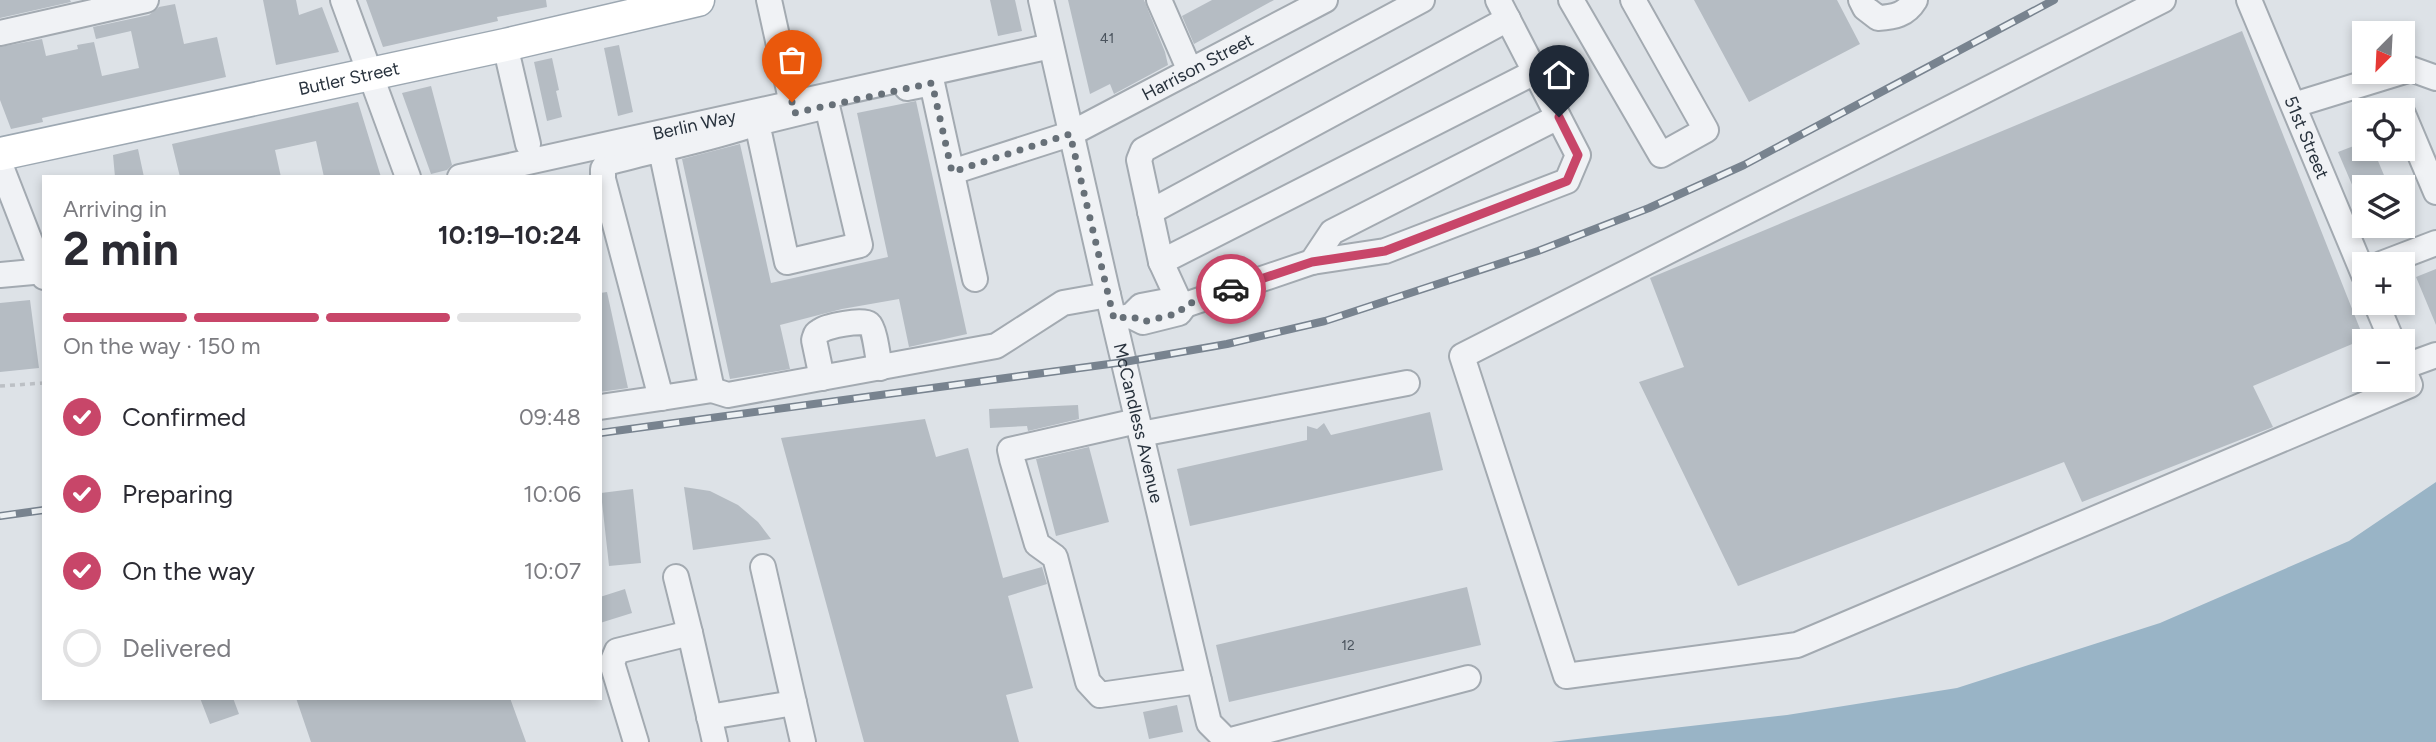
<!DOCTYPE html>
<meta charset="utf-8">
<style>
:root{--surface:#fff;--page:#f7f7f7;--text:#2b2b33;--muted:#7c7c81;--line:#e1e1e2;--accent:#c84669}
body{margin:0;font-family:Figtree,sans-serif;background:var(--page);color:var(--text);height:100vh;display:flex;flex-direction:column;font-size:26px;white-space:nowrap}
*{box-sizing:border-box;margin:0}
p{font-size:23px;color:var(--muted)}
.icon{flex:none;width:38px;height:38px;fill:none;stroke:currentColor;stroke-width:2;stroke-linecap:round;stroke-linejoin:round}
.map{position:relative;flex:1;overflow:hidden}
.drawer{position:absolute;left:42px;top:175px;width:560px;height:525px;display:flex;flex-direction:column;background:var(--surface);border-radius:0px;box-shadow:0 4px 10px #0003}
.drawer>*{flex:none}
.needle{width:46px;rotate:204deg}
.fabs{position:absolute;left:2352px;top:21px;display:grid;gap:14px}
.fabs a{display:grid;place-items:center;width:63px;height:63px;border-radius:0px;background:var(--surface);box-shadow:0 4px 10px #0003;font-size:35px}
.pin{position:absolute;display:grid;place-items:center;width:60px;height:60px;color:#fff;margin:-72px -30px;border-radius:50% 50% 50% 0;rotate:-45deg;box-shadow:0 0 7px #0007}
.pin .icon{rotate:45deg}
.courier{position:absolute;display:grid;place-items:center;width:70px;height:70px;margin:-35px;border:5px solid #c84669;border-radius:50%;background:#fff;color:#222;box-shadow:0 2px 9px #0007}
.head em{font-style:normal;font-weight:700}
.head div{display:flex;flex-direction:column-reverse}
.head{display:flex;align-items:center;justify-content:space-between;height:119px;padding:0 21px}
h1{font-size:46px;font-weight:700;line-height:52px}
.bar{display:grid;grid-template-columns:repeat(4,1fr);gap:10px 7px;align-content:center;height:84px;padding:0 21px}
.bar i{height:9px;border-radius:5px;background:var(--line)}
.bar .on{background:var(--accent)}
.bar p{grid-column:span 4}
ol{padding:0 21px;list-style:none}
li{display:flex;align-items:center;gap:21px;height:77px}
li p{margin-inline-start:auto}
li .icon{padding:7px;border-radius:50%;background:var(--accent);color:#fff;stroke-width:4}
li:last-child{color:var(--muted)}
li i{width:38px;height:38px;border:4px solid var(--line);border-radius:50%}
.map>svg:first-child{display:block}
</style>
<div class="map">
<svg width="2436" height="742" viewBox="0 0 2436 742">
<rect width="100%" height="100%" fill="#dde2e7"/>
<path fill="#99b4c6" d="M2436,482v260h-885l236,-27 170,-27 203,-65 189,-82z"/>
<path fill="#b5bcc3" d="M0,0h70l1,2 -71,16z
M263,0h33l3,15 23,-8 17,45 -63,13z
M366,0h180l1,7 -50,10 1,4 -115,26z
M990,0h25l7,31 -24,5z
M1068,0h76l21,52 3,13 -54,29 -4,-10 -20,10z
M1212,0h62l-80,44 -12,-28z
M1694,0h143l23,44 -111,58z
M175,4l9,40 33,-7 9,40 -184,41 1,4 -32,7 -11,-29v-53l42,-8 4,17 32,-7 -1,-4 17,-3 8,34 37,-8 -8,-37 -35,8 -3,-12 56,-12 10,-8z
M2242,31l122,308 -111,47 20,41 -191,75 -18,-40 -326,124 -99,-204 45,-15 -34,-89z
M619,45l14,67 -15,4 -14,-68z
M552,58l7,32 -3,1 6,26 -15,4 -13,-59z
M431,86l21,79 -5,5 -16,4 -29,-81z
M916,101l51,233 -58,13 -10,-48 -57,10 -62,16 10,44 -60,10 -48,-220 58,-15 31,139 117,-26 -31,-144z
M358,102l23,75h-57l-8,-36 -41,9 6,27h-101l-8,-33z
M2364,142v7h9l16,38h-36l-15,-35z
M138,149l6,28h-29l-2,-22z
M2436,269v56l-20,-48z
M607,292l21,96 -28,4v-99z
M30,300l9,68 -39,4v-69z
M1078,405l1,14 -51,12 -1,-5 -37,2 -1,-19z
M1430,412l13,58 -253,56 -13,-57 130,-29v-14l10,3 7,-6 7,12z
M925,419l11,38 32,-9 35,130 39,-11 5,17 -39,12 25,92 -27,7 13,47h-155l-83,-304z
M1089,447l20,75 -53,14 -20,-77z
M684,487l26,4 28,14 20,17 13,17 -78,11z
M633,489l8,74 -32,3 -8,-73z
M1467,587l14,58 -252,57 -13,-57z
M625,589l7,24 -32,10v-26z
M200,698h33l6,16 -29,10z
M296,698h214l16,44h-215z
M1177,705l6,27 -34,7 -6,-27z"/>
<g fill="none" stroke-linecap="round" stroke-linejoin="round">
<g stroke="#a3aab1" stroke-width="28">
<g id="minor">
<path d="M343,0l65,177"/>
<path d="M769,0l25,113"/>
<path id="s1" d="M1041,0l67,295 101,428 18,18 241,-63"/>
<path d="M1159,0l31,71"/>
<path d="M1571,0l90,155 45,-25 -73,-130"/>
<path d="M1861,0l4,8 13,10c16,-1 28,-3 37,-18"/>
<path d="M2163,0l-701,356 104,320 231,-31 613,-260 -7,-17"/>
<path id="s2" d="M2249,0l115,275"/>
<path d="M0,33l146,-33"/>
<path d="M505,45l23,99"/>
<path d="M907,88l25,-5 43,196"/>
<path d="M2294,105l117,-36 25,9"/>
<path d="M827,106l33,139 -73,17 -30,-139z"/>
<path d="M2403,114l33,78"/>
<path d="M661,150l51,240 -51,8 -58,-219v-10l4,-6c50,-14 101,-23 150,-40"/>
<path d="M0,164l44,113"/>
<path id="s3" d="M952,172l118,-38 255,-134"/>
<path id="s4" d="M460,177l591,-131"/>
<path d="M1150,212l358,-193"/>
<path d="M1161,262l374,-190"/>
<path d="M1312,262l20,-30 226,-115"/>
<path d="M2381,264l55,-21"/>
<path d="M0,275l44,-4"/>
<path d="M1178,299l-17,-37 -22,-102 4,-10 279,-150"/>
<path d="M2376,303l16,38"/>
<path d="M1185,305l127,-43 73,-11 182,-70 11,-26 -80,-155"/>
<path d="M1114,319l17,-3 10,-10 37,-7 7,6 -6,8 -36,9 -12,-6"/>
<path d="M2403,367l33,-12"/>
<path d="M822,378l-8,-38c2,-6 1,-6 6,-9 6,-5 43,-12 49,-7 6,5 9,35 11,44"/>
<path d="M712,390l16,5 268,-49 67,-43 45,-8"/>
<path d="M600,407l61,-9"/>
<path d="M1137,421l-127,29 2,9 25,85 18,13 33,125 12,13 99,-14"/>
<path d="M1141,434l266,-51"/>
<path d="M763,567l40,175"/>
<path d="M690,633l25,109"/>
<path d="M709,717l85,-14"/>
<path d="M636,742l-24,-79 5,-12 73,-18 -14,-56"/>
</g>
</g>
<g stroke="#9da8b2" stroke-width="35">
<g id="major">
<path id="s5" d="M0,154l505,-109 193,-45"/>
</g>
</g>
<path stroke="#bcc0c5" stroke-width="3.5" stroke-dasharray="5 5" stroke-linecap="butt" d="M0,386l44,-3"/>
<use href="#minor" stroke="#f0f2f5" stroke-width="24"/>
<use href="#major" stroke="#fff" stroke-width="32"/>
<g stroke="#78838f" stroke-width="8">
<path id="rail" d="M600,433l524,-71 103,-18 98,-23 213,-70 111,-43 95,-43 310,-165
M0,516l44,-6"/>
</g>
<use href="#rail" stroke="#edf1f4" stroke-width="5" stroke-dasharray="16" stroke-linecap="butt"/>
</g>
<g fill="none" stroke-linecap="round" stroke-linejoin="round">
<path stroke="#677078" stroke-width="7" stroke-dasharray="0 12.6" d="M792,102l2,11 138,-30 20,89 118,-38 44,185 17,-3 12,6 36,-9 6,-8 46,-16"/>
<path stroke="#c84669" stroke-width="9" d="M1231,289l81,-27 73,-11 182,-70 11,-26 -19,-38"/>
</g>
<g text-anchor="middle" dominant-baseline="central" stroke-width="6" stroke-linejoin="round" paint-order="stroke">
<g font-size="14" fill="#4b545e">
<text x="1107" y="38">41</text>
<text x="1348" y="645">12</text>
</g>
<g font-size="18" fill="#28323d" stroke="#edf1f4">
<text stroke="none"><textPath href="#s3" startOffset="268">Harrison Street</textPath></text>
<text stroke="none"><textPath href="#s5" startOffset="357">Butler Street</textPath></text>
<text stroke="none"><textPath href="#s4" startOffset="240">Berlin Way</textPath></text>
<text stroke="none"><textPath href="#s2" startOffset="149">51st Street</textPath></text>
<text stroke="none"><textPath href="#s1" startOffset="434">McCandless Avenue</textPath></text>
</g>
</g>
</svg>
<div class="fabs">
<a><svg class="needle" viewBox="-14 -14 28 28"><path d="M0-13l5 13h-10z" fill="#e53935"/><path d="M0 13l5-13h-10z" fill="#7c7c81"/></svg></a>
<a><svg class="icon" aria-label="locate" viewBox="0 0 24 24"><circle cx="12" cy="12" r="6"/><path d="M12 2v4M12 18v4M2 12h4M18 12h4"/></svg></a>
<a><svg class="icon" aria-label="layers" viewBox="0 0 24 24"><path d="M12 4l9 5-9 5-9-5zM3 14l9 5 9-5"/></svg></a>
<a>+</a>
<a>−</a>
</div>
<div class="pin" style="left:792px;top:102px;background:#ea580c"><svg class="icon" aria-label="bag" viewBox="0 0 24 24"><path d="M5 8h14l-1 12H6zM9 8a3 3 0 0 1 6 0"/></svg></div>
<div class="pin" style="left:1559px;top:117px;background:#1f2937"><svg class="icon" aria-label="home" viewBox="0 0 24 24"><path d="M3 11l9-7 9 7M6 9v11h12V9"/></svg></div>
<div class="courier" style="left:1231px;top:289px"><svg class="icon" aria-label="car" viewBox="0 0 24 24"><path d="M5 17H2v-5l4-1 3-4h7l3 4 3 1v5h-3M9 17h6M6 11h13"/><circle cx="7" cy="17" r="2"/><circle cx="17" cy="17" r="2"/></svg></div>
<section class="drawer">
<div class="head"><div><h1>2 min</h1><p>Arriving in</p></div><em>10:19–10:24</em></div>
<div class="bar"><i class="on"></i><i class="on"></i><i class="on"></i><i></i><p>On the way · 150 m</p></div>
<ol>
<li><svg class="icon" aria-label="check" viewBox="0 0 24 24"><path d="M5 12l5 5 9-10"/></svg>Confirmed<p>09:48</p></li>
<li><svg class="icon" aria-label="check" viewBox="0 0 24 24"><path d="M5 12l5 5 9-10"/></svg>Preparing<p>10:06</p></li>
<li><svg class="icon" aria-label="check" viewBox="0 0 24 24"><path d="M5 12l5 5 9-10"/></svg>On the way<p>10:07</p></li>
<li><i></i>Delivered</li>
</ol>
</section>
</div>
